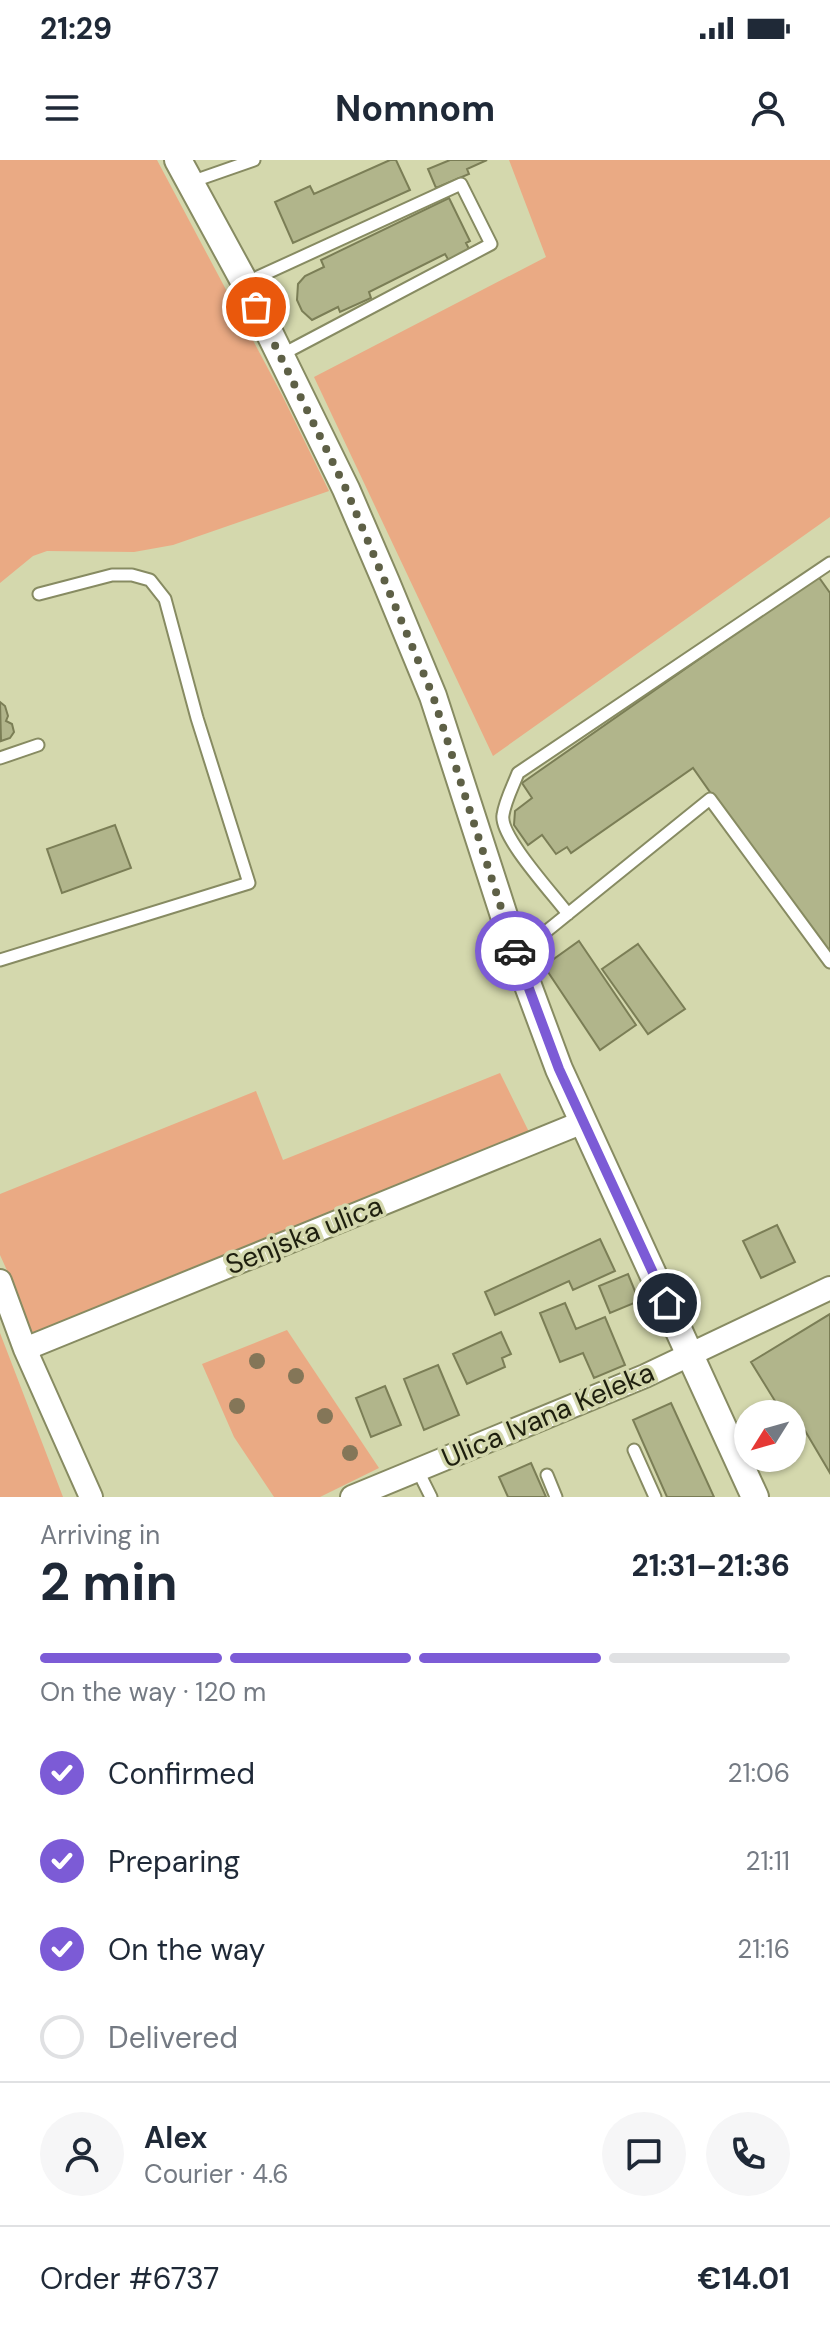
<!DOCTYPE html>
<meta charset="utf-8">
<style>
:root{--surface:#fff;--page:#f6f6f7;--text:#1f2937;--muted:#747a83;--line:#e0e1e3;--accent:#7c5bd6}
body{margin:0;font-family:"DM Sans",sans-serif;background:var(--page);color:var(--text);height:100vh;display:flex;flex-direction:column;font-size:30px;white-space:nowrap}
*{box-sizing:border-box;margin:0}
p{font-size:26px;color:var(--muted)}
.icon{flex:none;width:44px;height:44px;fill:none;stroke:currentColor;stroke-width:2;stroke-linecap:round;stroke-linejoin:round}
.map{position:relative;height:1337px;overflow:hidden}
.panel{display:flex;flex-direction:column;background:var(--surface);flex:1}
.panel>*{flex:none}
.needle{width:52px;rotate:233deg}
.buttons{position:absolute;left:734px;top:1240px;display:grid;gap:16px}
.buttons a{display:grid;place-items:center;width:72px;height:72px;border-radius:50%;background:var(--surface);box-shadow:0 2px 6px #0004;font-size:40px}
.pin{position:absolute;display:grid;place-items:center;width:68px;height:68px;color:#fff;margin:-34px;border:4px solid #fff;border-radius:50%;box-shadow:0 2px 8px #0007}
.courier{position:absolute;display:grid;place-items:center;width:80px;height:80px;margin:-40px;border:6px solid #7c5bd6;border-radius:50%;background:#fff;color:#222;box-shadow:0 2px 10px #0007}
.headline em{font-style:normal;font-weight:700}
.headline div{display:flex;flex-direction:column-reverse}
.headline{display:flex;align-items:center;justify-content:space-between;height:136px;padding:0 40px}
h1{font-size:52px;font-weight:700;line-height:60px}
.bar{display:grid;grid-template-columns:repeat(4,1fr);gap:12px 8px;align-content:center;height:96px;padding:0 40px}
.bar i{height:10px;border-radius:6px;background:var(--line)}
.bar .on{background:var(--accent)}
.bar p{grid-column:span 4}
.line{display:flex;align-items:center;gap:20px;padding:0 40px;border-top:2px solid var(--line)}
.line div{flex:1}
.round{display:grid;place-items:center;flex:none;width:84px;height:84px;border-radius:42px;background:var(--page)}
ol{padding:0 40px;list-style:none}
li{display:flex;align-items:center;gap:24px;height:88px}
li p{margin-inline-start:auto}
li .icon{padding:8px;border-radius:50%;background:var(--accent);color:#fff;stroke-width:4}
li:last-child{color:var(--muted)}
li i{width:44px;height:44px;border:4px solid var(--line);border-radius:50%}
.status{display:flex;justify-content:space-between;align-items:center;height:56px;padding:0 40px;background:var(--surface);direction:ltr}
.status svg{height:22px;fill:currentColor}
header{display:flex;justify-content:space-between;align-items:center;height:104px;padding:0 40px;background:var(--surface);font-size:36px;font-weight:700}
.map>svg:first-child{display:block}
</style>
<div class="status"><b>21:29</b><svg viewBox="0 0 49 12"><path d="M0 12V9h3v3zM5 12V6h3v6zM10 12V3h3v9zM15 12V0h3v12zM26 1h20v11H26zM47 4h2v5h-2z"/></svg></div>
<header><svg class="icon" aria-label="menu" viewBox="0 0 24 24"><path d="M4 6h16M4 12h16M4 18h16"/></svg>Nomnom<svg class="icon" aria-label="person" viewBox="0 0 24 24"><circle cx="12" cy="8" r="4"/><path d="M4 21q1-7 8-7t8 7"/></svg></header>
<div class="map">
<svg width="830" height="1337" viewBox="0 0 830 1337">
<rect width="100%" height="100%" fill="#d4d8ad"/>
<path fill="#eaaa84" d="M0,0h157l125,235 47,96 -156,54 -39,7 -87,-1 -14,5 -33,27z
M509,0h321v357l-337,239 -179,-379 232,-120z
M500,913l30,61 -495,209 -25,-66 -10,-22v-61l256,-103 27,69z
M287,1170l92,138 -59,29h-46l-40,-60 -32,-73z
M0,1173l63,164h-63z"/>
<path fill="#b1b58b" stroke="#7b7e56" stroke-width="2" d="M390,0h6l14,30 -117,53 -18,-41 35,-16 4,8z
M450,0h37l-20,9 2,5 -33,14 -8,-19z
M449,38l21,43 -4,2 4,8 -21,10 -4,-7 -76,38 2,6 -31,14 -2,-5 -26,13 -10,-9 -5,-11 1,-16 7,-8 19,-9 -3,-7z
M818,416l12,17v370l-137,-195 -122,85 -4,-6 -11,7 -14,-19 -14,10 -14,-20 1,-14 17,-13 -10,-15z
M0,542l5,4 3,10 -2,5 6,3 2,8 -4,6 -9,3z
M115,665l16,43 -69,25 -15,-44z
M579,781l57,84 -36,25 -56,-84z
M638,784l47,65 -37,25 -46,-65z
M777,1065l18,37 -34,16 -18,-37z
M600,1079l15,32 -42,19 -4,-9 -74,34 -10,-23z
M628,1114l11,27 -29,12 -11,-27z
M565,1143l11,26 29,-12 20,48 -31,13 -11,-25 -23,9 -20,-49z
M830,1154v159l-36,-61 -11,2 -32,-52z
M501,1172l10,22 -9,4 3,9 -38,17 -14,-30z
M438,1205l21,50 -35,15 -20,-51z
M385,1226l16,39 -30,12 -15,-39z
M671,1243l43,94h-47l-34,-77z
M531,1303l15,34h-38l-9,-20z"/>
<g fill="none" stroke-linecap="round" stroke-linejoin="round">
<g stroke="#878b62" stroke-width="15">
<path id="service" d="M191,22l63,-22
M245,123l216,-99 30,60 -210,111
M0,598l38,-13
M568,754c-14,-19 -69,-78 -65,-99 2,-14 10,-29 15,-42l312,-210
M517,795l193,-156 120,163
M0,800l249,-77 -52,-165 -32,-119 -15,-19 -18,-5h-20l-73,19
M634,1290l21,47
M417,1309l14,28
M547,1315l9,22"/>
</g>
<g stroke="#878b62" stroke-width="26">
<path id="minor" d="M0,1121l25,68 66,148
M25,1189l558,-227
M352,1337l293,-121 185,-88"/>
</g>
<g stroke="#878b62" stroke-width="30">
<path id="tertiary" d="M178,0l67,123 101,206 40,93 47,114 84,260 42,113 196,428"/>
</g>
<use href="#service" stroke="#fff" stroke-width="11"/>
<use href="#minor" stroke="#fff" stroke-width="22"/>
<use href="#tertiary" stroke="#fff" stroke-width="26"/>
</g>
<g fill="#847658">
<circle cx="257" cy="1201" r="8"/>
<circle cx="296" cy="1216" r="8"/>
<circle cx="237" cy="1246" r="8"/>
<circle cx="325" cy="1256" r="8"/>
<circle cx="350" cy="1293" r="8"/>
</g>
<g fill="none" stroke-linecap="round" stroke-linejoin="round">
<path stroke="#5e6046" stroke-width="8" stroke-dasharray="0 14.4" d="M256,147l90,182 87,207 82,255"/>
<path stroke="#7c5bd6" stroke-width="10" d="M515,791l44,118 108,234"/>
</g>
<g text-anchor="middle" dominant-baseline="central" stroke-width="7" stroke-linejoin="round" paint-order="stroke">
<g font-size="28" fill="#1e1f0e" stroke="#d4d8ad">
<text transform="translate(304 1075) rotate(-22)">Senjska ulica</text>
<text transform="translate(548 1255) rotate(-23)">Ulica Ivana Keleka</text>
</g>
</g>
</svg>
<div class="buttons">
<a><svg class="needle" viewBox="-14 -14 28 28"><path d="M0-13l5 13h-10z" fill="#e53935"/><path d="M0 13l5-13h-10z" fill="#747a83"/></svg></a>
</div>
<div class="pin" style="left:256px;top:147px;background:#ea580c"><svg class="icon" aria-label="bag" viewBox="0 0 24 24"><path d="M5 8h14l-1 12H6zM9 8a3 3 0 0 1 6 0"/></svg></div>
<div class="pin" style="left:667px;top:1143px;background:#1f2937"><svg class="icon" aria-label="home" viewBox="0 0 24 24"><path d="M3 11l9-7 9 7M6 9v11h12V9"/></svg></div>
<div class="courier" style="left:515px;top:791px"><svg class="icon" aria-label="car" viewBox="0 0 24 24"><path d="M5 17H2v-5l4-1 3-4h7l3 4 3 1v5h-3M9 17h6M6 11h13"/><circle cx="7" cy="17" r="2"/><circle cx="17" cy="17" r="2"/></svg></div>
</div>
<section class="panel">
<div class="headline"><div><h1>2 min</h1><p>Arriving in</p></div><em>21:31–21:36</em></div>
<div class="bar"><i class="on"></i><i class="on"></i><i class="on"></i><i></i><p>On the way · 120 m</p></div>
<ol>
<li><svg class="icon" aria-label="check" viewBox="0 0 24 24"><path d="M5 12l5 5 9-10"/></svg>Confirmed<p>21:06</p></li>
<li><svg class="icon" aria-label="check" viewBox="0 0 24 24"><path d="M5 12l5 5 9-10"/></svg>Preparing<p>21:11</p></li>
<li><svg class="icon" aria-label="check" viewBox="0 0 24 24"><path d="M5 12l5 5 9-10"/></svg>On the way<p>21:16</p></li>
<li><i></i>Delivered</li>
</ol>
<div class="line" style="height:144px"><a class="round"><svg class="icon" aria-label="person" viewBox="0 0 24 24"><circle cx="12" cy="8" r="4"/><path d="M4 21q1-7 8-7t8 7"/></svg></a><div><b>Alex</b><p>Courier · 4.6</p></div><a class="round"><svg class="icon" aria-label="chat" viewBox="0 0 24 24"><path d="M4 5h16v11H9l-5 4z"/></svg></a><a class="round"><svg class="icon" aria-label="phone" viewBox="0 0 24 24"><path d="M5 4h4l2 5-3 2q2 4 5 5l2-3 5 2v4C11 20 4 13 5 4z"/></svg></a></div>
<div class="line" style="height:104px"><div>Order #6737</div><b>€14.01</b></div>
</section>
